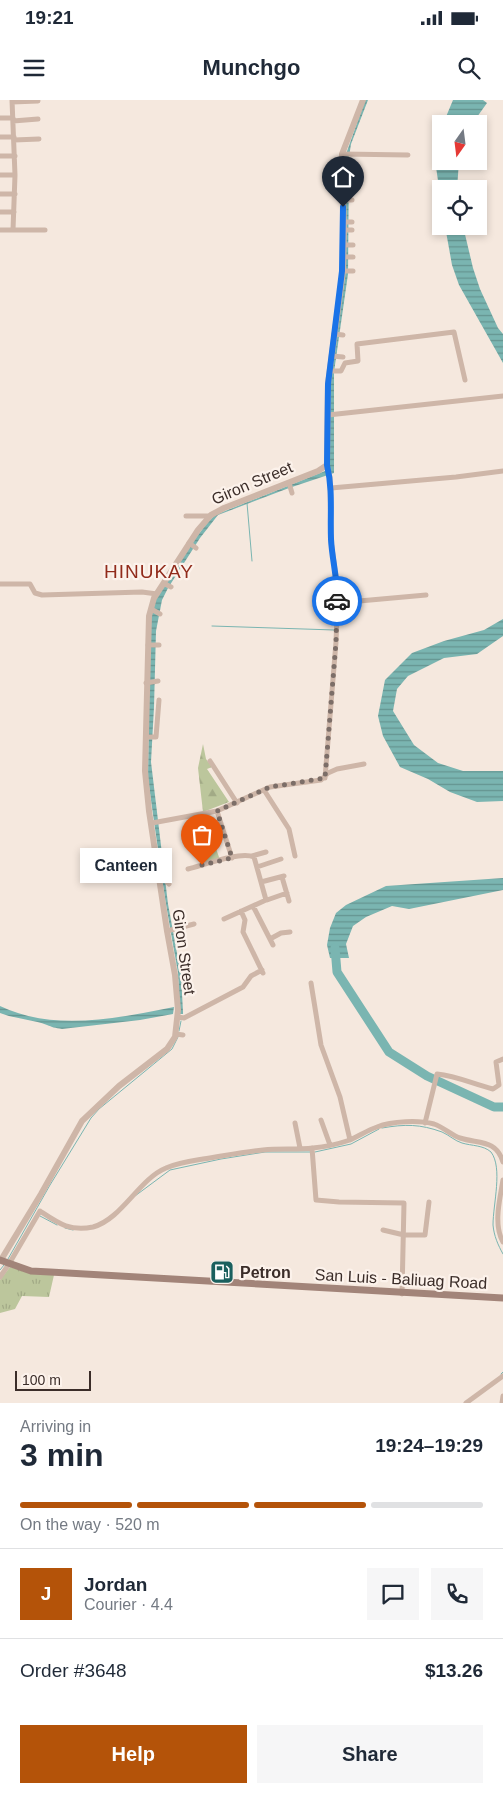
<!DOCTYPE html>
<meta charset="utf-8">
<style>
:root{--surface:#fff;--page:#f6f6f7;--text:#1f2937;--muted:#747a83;--line:#e0e1e3;--accent:#b45309}
body{margin:0;font-family:Helvetica,sans-serif;background:var(--page);color:var(--text);height:100vh;display:flex;flex-direction:column;font-size:19px;white-space:nowrap}
*{box-sizing:border-box;margin:0}
p{font-size:16px;color:var(--muted)}
.icon{flex:none;width:28px;height:28px;fill:none;stroke:currentColor;stroke-width:2;stroke-linecap:round;stroke-linejoin:round}
.map{position:relative;height:1303px;overflow:hidden}
.side{display:flex;flex-direction:column;background:var(--surface);flex:1}
.side>*{flex:none}
.needle{width:32px;rotate:194deg}
.controls{position:absolute;left:432px;top:15px;display:grid;gap:10px}
.controls a{display:grid;place-items:center;width:55px;height:55px;border-radius:0px;background:var(--surface);box-shadow:0 2px 8px #0003;font-size:25px}
.scale{position:absolute;left:15px;bottom:12px;width:76px;box-sizing:border-box;padding-left:5px;border:2px solid #3b2d29;border-top:0;font-size:14px;line-height:18px;white-space:nowrap;color:#3b2d29;-webkit-text-stroke:4px #fcf2eb;paint-order:stroke}
.pin{position:absolute;display:grid;place-items:center;width:42px;height:42px;color:#fff;margin:-51px -21px;border-radius:50% 50% 50% 0;rotate:-45deg;box-shadow:0 0 5px #0007}
.pin .icon{rotate:45deg}
.courier{position:absolute;display:grid;place-items:center;width:50px;height:50px;margin:-25px;border:4px solid #1a73e8;border-radius:50%;background:#fff;color:#222;box-shadow:0 1px 6px #0007}
.bubble{position:absolute;height:35px;border-radius:0px;background:var(--surface);box-shadow:0 2px 8px #0003;font-size:16px;font-weight:800;line-height:35px;text-align:center}
.summary em{font-style:normal;font-weight:800}
.summary div{display:flex;flex-direction:column-reverse}
.summary{display:flex;align-items:center;justify-content:space-between;height:85px;padding:0 20px}
h1{font-size:32px;font-weight:800;line-height:38px}
.bar{display:grid;grid-template-columns:repeat(4,1fr);gap:8px 5px;align-content:center;height:60px;padding:0 20px}
.bar i{height:6px;border-radius:4px;background:var(--line)}
.bar .on{background:var(--accent)}
.bar p{grid-column:span 4}
.line{display:flex;align-items:center;gap:12px;padding:0 20px;border-top:1px solid var(--line)}
.line div{flex:1}
.round{display:grid;place-items:center;flex:none;width:52px;height:52px;border-radius:0px;background:var(--page)}
.action{display:flex;gap:10px;margin-top:auto;padding:10px 20px}
.action a{flex:1;height:58px;border-radius:0px;background:var(--accent);color:#fff;font-size:20px;font-weight:800;line-height:58px;text-align:center}
.action a+a{background:var(--page);color:var(--text)}
.status{display:flex;justify-content:space-between;align-items:center;height:35px;padding:0 25px;background:var(--surface);direction:ltr}
.status svg{height:14px;fill:currentColor}
header{display:flex;justify-content:space-between;align-items:center;height:65px;padding:0 20px;background:var(--surface);font-size:22px;font-weight:800}
.map>svg:first-child{display:block}
</style>
<div class="status"><b>19:21</b><svg viewBox="0 0 49 12"><path d="M0 12V9h3v3zM5 12V6h3v6zM10 12V3h3v9zM15 12V0h3v12zM26 1h20v11H26zM47 4h2v5h-2z"/></svg></div>
<header><svg class="icon" aria-label="menu" viewBox="0 0 24 24"><path d="M4 6h16M4 12h16M4 18h16"/></svg>Munchgo<svg class="icon" aria-label="search" viewBox="0 0 24 24"><circle cx="10" cy="10" r="6"/><path d="M15 15l6 6"/></svg></header>
<div class="map">
<svg width="503" height="1303" viewBox="0 0 503 1303">
<defs>
<pattern id="grass-tufts" width="24" height="20" patternUnits="userSpaceOnUse" patternTransform="scale(1.25)"><rect width="24" height="20" fill="#bcc69c"/><path d="M3 7l-1-3M5 7V3M7 7l1-3M15 17l-1-3M17 17v-4M19 17l1-3" fill="none" stroke="#a2aa86"/></pattern>
<pattern id="forest-firs" width="22" height="20" patternUnits="userSpaceOnUse" patternTransform="scale(1.25)"><rect width="22" height="20" fill="#bcc69c"/><path d="M5 1l3.5 6h-7zM16 11l3.5 6h-7z" fill="#a2aa86"/></pattern>
<pattern id="water-rules" width="6" height="5" patternUnits="userSpaceOnUse" patternTransform="scale(1.25)"><rect width="6" height="5" fill="#7ab5b1"/><path d="M0 2.5h6" fill="none" stroke="#659490"/></pattern>
</defs>
<rect width="100%" height="100%" fill="#f5e8de"/>
<path fill="url(#grass-tufts)" d="M10,1167l20,6 24,2 -5,22 -27,-1 -7,13 -15,4v-33z"/>
<path fill="url(#forest-firs)" d="M203,644l3,15 6,8 -5,2 22,33 -26,10 -5,-44z
M212,737l8,23 -15,4 -7,-22z"/>
<path fill="url(#water-rules)" d="M365,0h3l-17,44 -2,13 -1,117 -14,98v101l-45,15 -71,27 -18,23 -32,50 -6,12 -6,31 -2,76 -3,55 17,142 13,71 2,37v2h-3l-2,-41 -13,-74 -17,-120 2,-161 4,-16 29,-47 24,-32 8,-8 110,-44 4,-3 2,-94 7,-47 7,-170z
M453,0h30l4,3 -15,21h-29z
M441,30v31h18l-2,28h-16v12l-5,-34z
M445,126h18l10,42 7,21 18,39 5,6v29l-44,-78 -7,-20z
M503,519v17l-26,18 -33,4 -36,18 -11,13 -4,22 21,34 24,18 25,8h40v30l-26,1 -27,-10 -22,-13 -28,-12 -17,-31 -5,-20 7,-36 27,-27 32,-12 40,-11z
M503,778v12l-94,19 -17,-3 -26,11 -13,9 -7,18 3,14h-19l-3,-13 3,-17 6,-15 10,-8 40,-19z
M0,906c54,26 118,12 174,1l-1,7 -33,6 -78,9c-7,-1 -10,-2 -15,-4 -16,-6 -32,-6 -47,-12z"/>
<g fill="none" stroke-linecap="round" stroke-linejoin="round">
<path stroke="#7ab5b1" stroke-width="1" d="M247,403l5,58
M212,526l122,4
M179,931l2,-10
M382,1028c23,-4 38,-4 60,4 7,3 13,9 20,11 10,3 21,2 29,9 12,16 2,52 2,73 1,11 5,20 10,29
M315,1052l36,-8 28,-15
M135,1096l35,-26 51,-11 44,-7h46
M40,1116l17,9
M65,1128l8,2
M8,1159l42,-74 41,-67 8,-9 73,-60 7,-14
M0,1170l4,-5
M501,1274l2,-2"/>
<path stroke="#7ab5b1" stroke-width="9" d="M335,848l2,24 52,80 38,24 67,31h9"/>
<path stroke="#ceb6a8" stroke-width="5" d="M12,0l3,75 -2,55
M12,2l26,-1
M0,18h13
M13,21l25,-2
M0,37h14
M14,40l25,-1
M342,54l66,1
M0,56h15
M0,75h15
M343,75h9
M0,94h15
M344,100h8
M0,112h14
M344,122h8
M0,130h45
M344,130h8
M343,145h10
M343,157h10
M343,171h10
M334,234l9,1
M332,256l11,1
M330,271h11l4,-8 13,-2 -1,-17 97,-12 11,48
M328,315l175,-19
M289,383l3,10
M331,388l125,-11 47,-6
M186,416h24
M189,443l7,5
M0,484h30l5,9 7,2 100,-3 15,2
M165,484l6,3
M337,503l89,-8
M151,509l9,5
M148,545h11
M146,583l12,-2
M146,637h10l3,-37
M210,661l27,42
M325,678l11,-136 2,-51 -7,-50 -1,-64 -3,-12
M264,690l25,39 6,27
M217,711l15,47
M152,723l65,-12 53,-24 51,-7 7,-7 9,-4 27,-5
M252,756l14,-4
M257,767l24,-8
M188,769c16,-4 52,-18 66,-12l12,43 -42,19
M282,777l7,24
M160,781l5,-1 4,4
M261,782l23,-6
M267,800l20,-7
M253,806l20,39
M241,811l4,9 -2,12 20,41
M167,831l27,-7
M270,839l11,-6 9,-1
M311,883l10,62 19,52 10,43
M178,917l6,1 59,-31 8,-11 11,-6
M176,934l7,1
M321,1020l9,25
M295,1023l5,25
M425,1023l12,-49c20,2 36,10 56,15l6,-4 -3,-23 7,-3
M312,1048l4,52 23,2 65,1 -2,91
M503,1080c-3,19 -10,44 0,62
M383,1130l21,5h21l4,-33
M0,1177l9,-13 31,-53c18,12 30,21 53,16 29,-8 46,-48 73,-59 11,-5 25,-7 37,-9 20,-3 40,-7 60,-9 17,-2 33,0 50,-2 12,-1 25,-4 37,-8 9,-4 18,-10 27,-13 15,-6 42,-7 57,-3 9,3 19,12 26,14 19,6 36,1 43,24
M466,1303l37,-27
M502,1303l1,-7"/>
<path stroke="#ceb6a8" stroke-width="6" d="M1,1160l40,-66 41,-73 37,-35 48,-37 8,-12 3,-27 -3,-35 -8,-44 -18,-120 -4,-40 4,-155 5,-18 44,-68 13,-15 13,-7 94,-37 9,-6 1,-81 15,-113 1,-41 -2,-76 21,-54"/>
<path stroke="#a28479" stroke-width="7" d="M0,1160l31,11 19,1 453,26"/>
</g>
<g fill="none" stroke-linecap="round" stroke-linejoin="round">
<path stroke="#7c6e68" stroke-width="5" stroke-dasharray="0 9" d="M202,765l30,-7 -15,-47 53,-24 55,-9 11,-136 1,-41"/>
<path stroke="#1a73e8" stroke-width="6" d="M337,501c1,-21 -5,-41 -6,-62 -1,-25 2,-49 -4,-74l1,-81 14,-113 1,-64"/>
</g>
<defs>
<g id="fuel-square" transform="scale(1.25)"><rect x="-9" y="-9" width="18" height="18" rx="4" fill="#1a605e" stroke="#fcf2eb"/><path d="M-5.5-6h7V0h2V4h1.3V-2.5L3-4.5l.8-.8L6-3V5H2.5V1h-1V6h-7ZM-4.2-4.7v3.2H.2V-4.7Z" fill="#fff"/></g>
</defs>
<g fill-rule="evenodd">
<use href="#fuel-square" x="222" y="1172"/>
</g>
<g text-anchor="middle" dominant-baseline="central" stroke-width="4.5" stroke-linejoin="round" paint-order="stroke">
<g font-size="16" fill="#3b2d29" stroke="#fcf2eb">
<text transform="translate(252 383) rotate(-23)">Giron Street</text>
<text transform="translate(184 852) rotate(82)">Giron Street</text>
<text transform="translate(401 1179) rotate(3)">San Luis - Baliuag Road</text>
</g>
<g font-size="16" font-weight="bold" fill="#3b2d29" stroke="#fcf2eb" text-anchor="start">
<text x="240" y="1172">Petron</text>
</g>
<g font-size="19" letter-spacing="1" fill="#912b1b" stroke="#fcf2eb">
<text x="149" y="471">HINUKAY</text>
</g>
</g>
</svg>
<div class="controls">
<a><svg class="needle" viewBox="-14 -14 28 28"><path d="M0-13l5 13h-10z" fill="#e53935"/><path d="M0 13l5-13h-10z" fill="#747a83"/></svg></a>
<a><svg class="icon" aria-label="locate" viewBox="0 0 24 24"><circle cx="12" cy="12" r="6"/><path d="M12 2v4M12 18v4M2 12h4M18 12h4"/></svg></a>
</div>
<div class="scale">100 m</div>
<div class="pin" style="left:202px;top:765px;background:#ea580c"><svg class="icon" aria-label="bag" viewBox="0 0 24 24"><path d="M5 8h14l-1 12H6zM9 8a3 3 0 0 1 6 0"/></svg></div>
<div class="pin" style="left:343px;top:107px;background:#1f2937"><svg class="icon" aria-label="home" viewBox="0 0 24 24"><path d="M3 11l9-7 9 7M6 9v11h12V9"/></svg></div>
<div class="courier" style="left:337px;top:501px"><svg class="icon" aria-label="car" viewBox="0 0 24 24"><path d="M5 17H2v-5l4-1 3-4h7l3 4 3 1v5h-3M9 17h6M6 11h13"/><circle cx="7" cy="17" r="2"/><circle cx="17" cy="17" r="2"/></svg></div>
<div class="bubble" style="left:80px;top:748px;width:92px">Canteen</div>
</div>
<section class="side">
<div class="summary"><div><h1>3 min</h1><p>Arriving in</p></div><em>19:24–19:29</em></div>
<div class="bar"><i class="on"></i><i class="on"></i><i class="on"></i><i></i><p>On the way · 520 m</p></div>
<div class="line" style="height:90px"><b class="round" style="background:var(--accent);color:#fff">J</b><div><b>Jordan</b><p>Courier · 4.4</p></div><a class="round"><svg class="icon" aria-label="chat" viewBox="0 0 24 24"><path d="M4 5h16v11H9l-5 4z"/></svg></a><a class="round"><svg class="icon" aria-label="phone" viewBox="0 0 24 24"><path d="M5 4h4l2 5-3 2q2 4 5 5l2-3 5 2v4C11 20 4 13 5 4z"/></svg></a></div>
<div class="line" style="height:65px"><div>Order #3648</div><b>$13.26</b></div>
<div class="action"><a>Help</a><a>Share</a></div>
</section>
